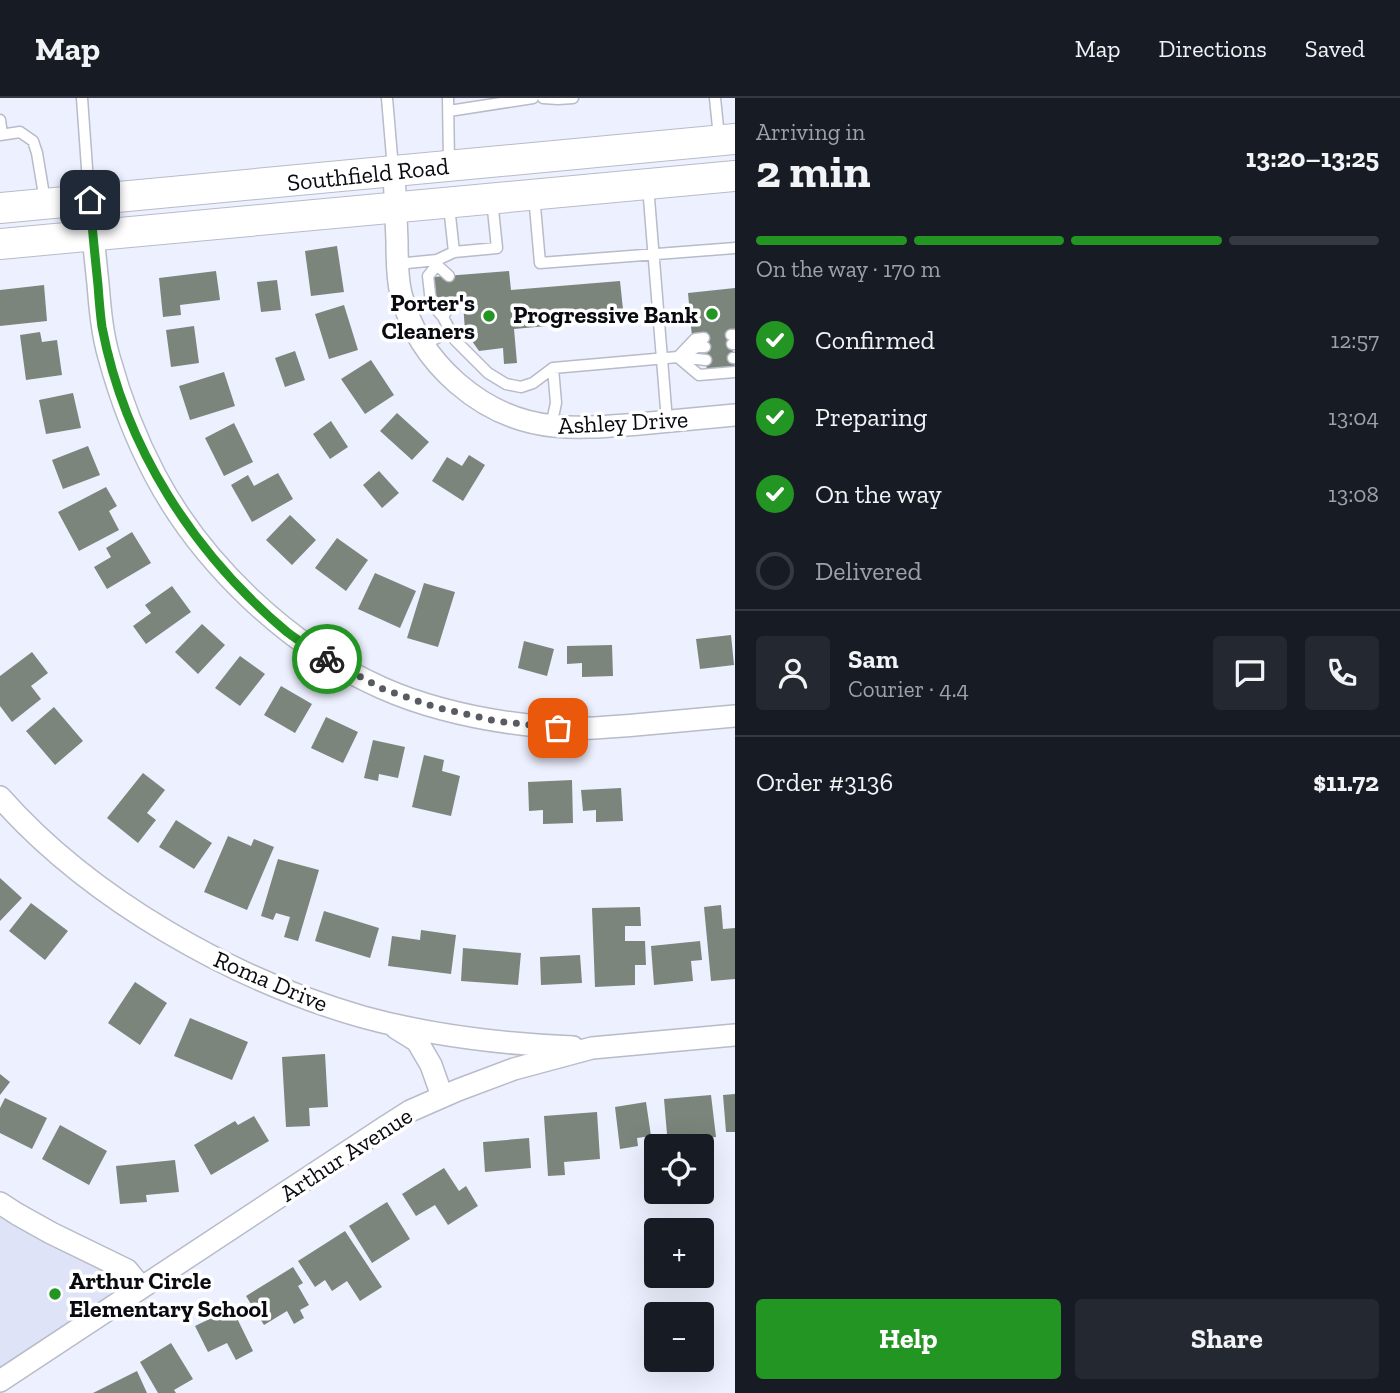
<!DOCTYPE html>
<meta charset="utf-8">
<style>
:root{--surface:#171b24;--page:#242831;--text:#f1f3f6;--muted:#9ea1a6;--line:#363941;--accent:#239523}
body{margin:0;font-family:"Zilla Slab",serif;background:var(--page);color:var(--text);height:100vh;display:flex;flex-direction:column;font-size:26px;white-space:nowrap}
*{box-sizing:border-box;margin:0}
p{font-size:23px;color:var(--muted)}
.icon{flex:none;width:38px;height:38px;fill:none;stroke:currentColor;stroke-width:2;stroke-linecap:round;stroke-linejoin:round}
.map{position:relative;flex:1;overflow:hidden}
.details{display:flex;flex-direction:column;background:var(--surface);width:665px}
.details>*{flex:none}
.tools{position:absolute;left:644px;top:1036px;display:grid;gap:14px}
.tools a{display:grid;place-items:center;width:70px;height:70px;border-radius:7px;background:var(--surface);box-shadow:0 7px 28px #0002;font-size:35px}
.pin{position:absolute;display:grid;place-items:center;width:60px;height:60px;color:#fff;margin:-30px;border-radius:14px;box-shadow:0 4px 10px #0006}
.courier{position:absolute;display:grid;place-items:center;width:70px;height:70px;margin:-35px;border:5px solid #239523;border-radius:50%;background:#fff;color:#222;box-shadow:0 2px 9px #0007}
.overview em{font-style:normal;font-weight:700}
.overview div{display:flex;flex-direction:column-reverse}
.overview{display:flex;align-items:center;justify-content:space-between;height:119px;padding:0 21px}
h1{font-size:46px;font-weight:700;line-height:52px}
.bar{display:grid;grid-template-columns:repeat(4,1fr);gap:10px 7px;align-content:center;height:84px;padding:0 21px}
.bar i{height:9px;border-radius:5px;background:var(--line)}
.bar .active{background:var(--accent)}
.bar p{grid-column:span 4}
.line{display:flex;align-items:center;gap:18px;padding:0 21px;border-top:2px solid var(--line)}
.line div{flex:1}
.round{display:grid;place-items:center;flex:none;width:74px;height:74px;border-radius:7px;background:var(--page)}
ol{padding:0 21px;list-style:none}
li{display:flex;align-items:center;gap:21px;height:77px}
li p{margin-inline-start:auto}
li .icon{padding:7px;border-radius:50%;background:var(--accent);color:#fff;stroke-width:4}
li:last-child{color:var(--muted)}
li i{width:38px;height:38px;border:4px solid var(--line);border-radius:50%}
.cta{display:flex;gap:14px;margin-top:auto;padding:14px 21px}
.cta a{flex:1;height:80px;border-radius:7px;background:var(--accent);color:#fff;font-size:28px;font-weight:700;line-height:80px;text-align:center}
.cta a+a{background:var(--page);color:var(--text)}
header{display:flex;align-items:center;gap:42px;box-sizing:border-box;height:98px;padding:0 35px;background:var(--surface);border-bottom:2px solid var(--line)}
header strong{font-size:33px}
nav{display:flex;gap:38px;margin-inline-start:auto;font-size:24px}
main{display:flex;flex:1;min-height:0}
.map>svg:first-child{display:block}
</style>
<header>
<strong>Map</strong>
<nav><a>Map</a><a>Directions</a><a>Saved</a></nav>
</header>
<main>
<div class="map">
<svg width="735" height="1295" viewBox="0 0 735 1295">
<rect width="100%" height="100%" fill="#edf0fe"/>
<path fill="#dfe3f7" d="M0,1117l24,15 84,43 2,3 3,11 -5,10 -4,4 -104,69z"/>
<path fill="#7b857b" d="M337,148l7,46 -33,4 -6,-45z
M216,173l4,29 -40,5 1,10 -18,2 -4,-39z
M509,173l2,19 109,-9 4,38 -110,10 3,34 -13,1 -1,-16 -24,3 -14,-20 -2,-29 -27,2 -3,-27z
M277,182l4,30 -20,2 -4,-30z
M44,187l3,36 -47,5v-36z
M735,190v47h-4l4,35 -28,2 -3,-37 -12,2 -4,-44z
M344,207l14,45 -29,9 -14,-45z
M194,228l5,37 -28,4 -5,-37z
M40,234l2,10 15,-2 5,35 -36,5 -6,-45z
M295,253l10,29 -20,7 -10,-29z
M371,262l23,35 -29,19 -24,-35z
M224,274l11,34 -45,14 -11,-34z
M73,295l8,35 -35,6 -7,-34z
M397,315l32,29 -17,18 -32,-29z
M331,323l17,26 -18,12 -17,-25z
M234,325l19,39 -29,14 -19,-38z
M88,348l12,29 -37,14 -11,-29z
M469,357l16,10 -22,36 -31,-20 15,-24 15,9z
M379,373l20,22 -17,15 -19,-23z
M278,375l15,26 -41,23 -21,-37 17,-10 6,11z
M106,389l11,19 -8,5 10,19 -40,21 -21,-39z
M290,417l26,25 -24,25 -26,-25z
M132,434l19,31 -44,26 -13,-22 17,-10 -5,-9z
M337,440l31,22 -22,31 -31,-23z
M375,475l41,18 -16,37 -42,-19z
M424,485l31,9 -17,55 -31,-9z
M172,488l19,26 -45,32 -13,-18 18,-13 -6,-8z
M202,526l23,21 -27,29 -23,-22z
M731,537l3,30 -34,4 -4,-30z
M524,543l30,8 -7,27 -29,-8z
M612,547l1,31 -31,1v-14l-15,1v-18z
M32,554l16,21 -17,13 10,13 -29,23 -12,-16v-30z
M240,558l25,18 -25,32 -25,-18z
M281,588l31,18 -17,29 -31,-18z
M54,609l29,34 -28,24 -29,-34z
M326,619l32,15 -15,31 -32,-15z
M373,642l32,7 -7,31 -19,-4 -1,7 -14,-3z
M424,657l20,5 -2,11 18,5 -9,40 -39,-9z
M143,675l22,17 -18,23 9,7 -18,23 -31,-25z
M572,682l1,43 -30,1v-14l-14,1 -1,-29z
M621,690l2,33 -27,1v-12l-13,1 -2,-21z
M176,722l36,23 -18,26 -35,-22z
M228,738l23,10 3,-7 20,8 -27,63 -43,-18z
M278,761l41,11 -21,71 -14,-4 6,-20 -14,-4 -3,7 -12,-4z
M0,780l22,20 -22,23z
M31,805l37,28 -23,29 -36,-29z
M721,807l2,24 12,-1v51l-24,2 -7,-74z
M640,809l1,19h-16v15h20l1,24h-11v20l-40,2 -3,-79z
M324,813l55,17 -9,30 -55,-17z
M421,832l35,5 -5,39 -63,-8 4,-30 28,4z
M700,843l2,19 -11,1 2,20 -39,4 -3,-39z
M463,850l58,5 -3,32 -57,-4z
M580,857l2,28 -41,2 -1,-28z
M135,884l32,21 -27,42 -32,-22z
M190,920l58,24 -16,38 -58,-24z
M325,956l3,53 -19,1 1,18 -24,1 -4,-70z
M0,976l10,8 -10,13z
M735,996v38h-9l-3,-37z
M711,997l5,42 -10,1 1,8h-39l-4,-47z
M5,1000l42,20 -15,31 -32,-16v-25z
M646,1004l5,34 -14,2 1,8 -18,3 -5,-42z
M597,1014l3,47 -36,3 1,13 -17,1 -4,-60z
M254,1018l15,25 -58,34 -17,-30 41,-24 3,4z
M60,1027l47,26 -18,34 -47,-26z
M529,1040l2,30 -46,4 -2,-30z
M175,1062l4,32 -33,3 1,7 -27,2 -4,-38z
M444,1070l15,23 7,-5 12,20 -30,19 -13,-20 -19,11 -14,-22z
M387,1104l23,37 -38,24 -23,-37z
M345,1133l37,56 -22,14 -13,-20 -15,10 -7,-11 -10,7 -17,-26z
M293,1169l10,16 -5,3 11,19 -9,5 4,8 -10,6 -7,-13 -23,14 -18,-29z
M232,1210l21,43 -17,9 -9,-17 -19,9 -13,-26z
M171,1245l22,36 -19,11 2,3h-18l-18,-31z
M137,1273l10,22h-54z"/>
<g fill="none" stroke-linecap="round" stroke-linejoin="round">
<g stroke="#b8bbc8" stroke-width="13">
<path id="lane" d="M82,0l7,98
M387,0l6,71
M448,0l1,65
M543,0l15,1 15,-1
M715,0l4,39
M449,13l84,-13
M0,22l2,14
M0,37l20,-3 13,9 4,12 8,48
M648,88l19,235
M534,97l6,68 195,-15
M492,102l5,48 -43,4 -17,8v5l-9,11 3,27 12,14 12,23 33,33 18,11 15,3 12,-4 20,-15 125,-11 28,3
M449,108l5,46
M397,166l40,-4
M437,167l12,11
M443,219l8,-14
M731,237h4
M732,246h3
M424,247l25,-14
M687,255l10,-6h8
M678,259l17,-18 9,-1
M733,260h2
M680,261l19,16 36,-3
M551,328l5,-23 -3,-35"/>
</g>
<g stroke="#b8bbc8" stroke-width="24">
<path id="street" d="M394,74c1,23 2,46 3,69 0,17 0,37 4,53 18,69 81,125 153,132 28,3 56,0 85,-2 32,-3 64,-6 96,-9
M90,102c2,28 5,56 8,84 2,24 4,49 11,73 11,40 26,80 46,118 47,89 134,172 227,213 54,24 115,35 174,40 26,2 53,-1 79,-3 33,-3 67,-6 100,-9
M0,699c90,102 233,183 363,220 69,19 139,27 210,30
M396,930l21,13 14,24 11,31
M0,1105l17,11 34,19 76,37 14,17
M0,1283l385,-254 25,-16 48,-21 56,-21 78,-21 143,-13"/>
</g>
<g stroke="#b8bbc8" stroke-width="32">
<path id="secondary" d="M0,110l735,-69
M0,146l735,-68"/>
</g>
<use href="#lane" stroke="#fff" stroke-width="10"/>
<use href="#street" stroke="#fff" stroke-width="21"/>
<use href="#secondary" stroke="#fff" stroke-width="30"/>
</g>
<g fill="none" stroke-linecap="round" stroke-linejoin="round">
<path stroke="#595b63" stroke-width="7" stroke-dasharray="0 12.6" d="M327,561l56,30 52,18 61,14 62,7"/>
<path stroke="#239523" stroke-width="9" d="M90,102c2,28 5,56 8,85 1,14 2,28 4,42 23,121 92,227 185,305 13,10 27,18 40,27"/>
</g>
<g fill="#239523" stroke="#fff" stroke-width="2.5">
<circle cx="712" cy="216" r="7"/>
<circle cx="489" cy="218" r="7"/>
<circle cx="55" cy="1196" r="7"/>
</g>
<g text-anchor="middle" dominant-baseline="central" stroke-width="7" stroke-linejoin="round" paint-order="stroke">
<g font-size="24" fill="#0a0b10" stroke="#fff">
<text transform="translate(368 76) rotate(-6)">Southfield Road</text>
<text transform="translate(623 324) rotate(-3)">Ashley Drive</text>
<text transform="translate(271 883) rotate(23)">Roma Drive</text>
<text transform="translate(346 1056) rotate(-33)">Arthur Avenue</text>
</g>
<g font-size="24" font-weight="bold" fill="#0a0b10" stroke="#fff" text-anchor="end">
<text x="475" y="204">Porter's<tspan x="475" dy="28">Cleaners</tspan></text>
<text x="698" y="216">Progressive Bank</text>
<text x="69" y="1182" text-anchor="start">Arthur Circle<tspan x="69" dy="28">Elementary School</tspan></text>
</g>
</g>
</svg>
<div class="tools">
<a><svg class="icon" aria-label="locate" viewBox="0 0 24 24"><circle cx="12" cy="12" r="6"/><path d="M12 2v4M12 18v4M2 12h4M18 12h4"/></svg></a>
<a>+</a>
<a>−</a>
</div>
<div class="pin" style="left:558px;top:630px;background:#ea580c"><svg class="icon" aria-label="bag" viewBox="0 0 24 24"><path d="M5 8h14l-1 12H6zM9 8a3 3 0 0 1 6 0"/></svg></div>
<div class="pin" style="left:90px;top:102px;background:#1f2937"><svg class="icon" aria-label="home" viewBox="0 0 24 24"><path d="M3 11l9-7 9 7M6 9v11h12V9"/></svg></div>
<div class="courier" style="left:327px;top:561px"><svg class="icon" aria-label="bike" viewBox="0 0 24 24"><circle cx="6" cy="16" r="4"/><circle cx="18" cy="16" r="4"/><path d="M6 16l4-8h5l3 8M10 8l3 8H6M13 5h3"/></svg></div>
</div>
<section class="details">
<div class="overview"><div><h1>2 min</h1><p>Arriving in</p></div><em>13:20–13:25</em></div>
<div class="bar"><i class="active"></i><i class="active"></i><i class="active"></i><i></i><p>On the way · 170 m</p></div>
<ol>
<li><svg class="icon" aria-label="check" viewBox="0 0 24 24"><path d="M5 12l5 5 9-10"/></svg>Confirmed<p>12:57</p></li>
<li><svg class="icon" aria-label="check" viewBox="0 0 24 24"><path d="M5 12l5 5 9-10"/></svg>Preparing<p>13:04</p></li>
<li><svg class="icon" aria-label="check" viewBox="0 0 24 24"><path d="M5 12l5 5 9-10"/></svg>On the way<p>13:08</p></li>
<li><i></i>Delivered</li>
</ol>
<div class="line" style="height:126px"><a class="round"><svg class="icon" aria-label="person" viewBox="0 0 24 24"><circle cx="12" cy="8" r="4"/><path d="M4 21q1-7 8-7t8 7"/></svg></a><div><b>Sam</b><p>Courier · 4.4</p></div><a class="round"><svg class="icon" aria-label="chat" viewBox="0 0 24 24"><path d="M4 5h16v11H9l-5 4z"/></svg></a><a class="round"><svg class="icon" aria-label="phone" viewBox="0 0 24 24"><path d="M5 4h4l2 5-3 2q2 4 5 5l2-3 5 2v4C11 20 4 13 5 4z"/></svg></a></div>
<div class="line" style="height:91px"><div>Order #3136</div><b>$11.72</b></div>
<div class="cta"><a>Help</a><a>Share</a></div>
</section>
</main>
